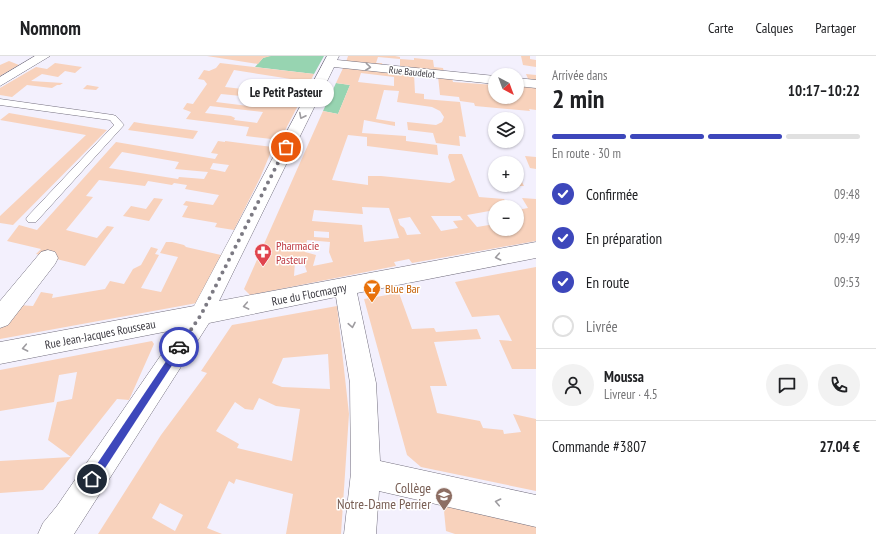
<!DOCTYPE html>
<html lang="fr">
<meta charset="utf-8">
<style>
:root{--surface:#fff;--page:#f2f2f2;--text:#202124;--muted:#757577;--line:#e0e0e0;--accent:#3d47bb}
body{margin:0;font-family:"PT Sans Narrow",sans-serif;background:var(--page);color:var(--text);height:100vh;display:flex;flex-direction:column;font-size:15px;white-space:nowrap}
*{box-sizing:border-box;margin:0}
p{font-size:13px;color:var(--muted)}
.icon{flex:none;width:22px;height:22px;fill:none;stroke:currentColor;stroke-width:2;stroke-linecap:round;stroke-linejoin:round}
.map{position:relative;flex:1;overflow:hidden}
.panel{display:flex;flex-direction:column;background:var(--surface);width:340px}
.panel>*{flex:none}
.needle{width:26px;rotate:139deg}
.tools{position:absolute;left:488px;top:12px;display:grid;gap:8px}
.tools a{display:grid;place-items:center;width:36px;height:36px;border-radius:50%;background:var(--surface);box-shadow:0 1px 3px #0004;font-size:20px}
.pin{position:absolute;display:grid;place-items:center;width:34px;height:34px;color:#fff;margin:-17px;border:2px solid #fff;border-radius:50%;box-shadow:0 1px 4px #0007}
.courier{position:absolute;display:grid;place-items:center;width:40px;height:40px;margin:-20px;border:3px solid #3d47bb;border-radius:50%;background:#fff;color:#222;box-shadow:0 1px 5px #0007}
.bubble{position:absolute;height:28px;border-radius:14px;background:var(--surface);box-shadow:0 1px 3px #0004;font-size:13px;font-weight:700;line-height:28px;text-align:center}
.head em{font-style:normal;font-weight:700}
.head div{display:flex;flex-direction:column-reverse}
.head{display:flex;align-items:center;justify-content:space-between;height:68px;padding:0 16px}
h1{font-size:26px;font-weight:700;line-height:30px}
.bar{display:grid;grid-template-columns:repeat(4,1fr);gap:6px 4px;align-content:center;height:48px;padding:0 16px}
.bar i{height:5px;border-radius:3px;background:var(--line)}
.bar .selected{background:var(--accent)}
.bar p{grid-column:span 4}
.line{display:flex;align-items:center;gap:10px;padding:0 16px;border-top:1px solid var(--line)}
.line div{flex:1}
.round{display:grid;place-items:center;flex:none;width:42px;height:42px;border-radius:21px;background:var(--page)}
ol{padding:0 16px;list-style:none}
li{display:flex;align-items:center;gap:12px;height:44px}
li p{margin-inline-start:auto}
li .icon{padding:4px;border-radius:50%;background:var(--accent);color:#fff;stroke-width:4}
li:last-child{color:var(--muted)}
li i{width:22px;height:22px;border:2px solid var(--line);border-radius:50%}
header{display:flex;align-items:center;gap:24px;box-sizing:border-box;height:56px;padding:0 20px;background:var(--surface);border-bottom:1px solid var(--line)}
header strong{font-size:19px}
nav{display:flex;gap:22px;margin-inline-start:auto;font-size:14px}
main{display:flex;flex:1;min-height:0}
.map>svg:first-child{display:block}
</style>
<header>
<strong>Nomnom</strong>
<nav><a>Carte</a><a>Calques</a><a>Partager</a></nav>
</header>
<main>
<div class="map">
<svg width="536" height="478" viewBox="0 0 536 478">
<rect width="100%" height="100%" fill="#f3f0fd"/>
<path fill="#97d4b1" d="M269,0h55l-10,18 -59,-7 8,-9z
M336,27l14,2 -12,29 -15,-3z"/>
<path fill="#f8d2bc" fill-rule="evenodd" d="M207,0h64l-8,2 -5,6z
M348,0h47l5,1v2l-22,-2 -2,6h6l1,3 -37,-4z
M521,0h9v3l6,1v7l-13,-2z
M414,2l19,2 1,7 9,1 1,4 -44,-4v-9l14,1z
M9,5l10,4 -19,11v-11z
M55,7l27,4 -7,6 -10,-2 -7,6 -16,-3 -11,7 32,2 -3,2h-3l-5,3 -25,-3 -15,12 -12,-2v-7l36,-21 11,2z
M220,7l94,11 -4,8 -76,-12 -9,17 44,5 5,-2 30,4 -24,46 -34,-4 3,-9 -63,-8 5,-7 -8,-3 4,-6 6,1 14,-20 -3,-4 -6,-1 6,-9 5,1 7,-3zM221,38l39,4 -4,9 -40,-5zM210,50l53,6 -6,11 -23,-3 1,-2 -4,-2 -26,-3z
M344,10l70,8 1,19 9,1v5l36,3 6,35 -7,-1 1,10 -24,-3 -3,-10 -25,-3 -1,-8 29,3 6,-3 2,-5 -4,-6 -8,-4 -35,-5 2,-11 -15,-1 -8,29 19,3v4l-31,-6 -2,13 44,3v5l31,4 1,10 -71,-9v-9l-19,-2 -16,45 36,5v-9h13l69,7 5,-3 -7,-23 1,-3h13l17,43 25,2 5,8h-14v3l-28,5 10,12 18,-3v5h22v-19l11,-2 -6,-10 14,1v42l-124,22 -3,-4 -15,3 2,4 -146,29 -6,-6 75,-169 4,-9 15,3 12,-29 -14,-2zM361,17l33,4v9l-36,-4zM362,151l27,1 10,30 -35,4 -2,-17 -50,-4 2,-11 49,4zM431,160h29l3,4 -10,1 5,7 -17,3zM410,161l11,17 -14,1 -3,-7 -4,-3 -2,-6zM314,175l15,1v6l-15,-1zM307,184l23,2 -1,10 4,10 -20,4 3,-11 -11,-3zM295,206l9,1 3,9 -13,4z
M526,18l10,1v6h-7z
M438,20l14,2 1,4 42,3v12h22v-13l19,2v24l-7,-1 1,2 -55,-5 -1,-3 -14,-2 -1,-4 -19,-2z
M87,29l12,2 -3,3 -13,-1z
M9,57l98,17 -94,95 -13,-2v-7l86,-81 -86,-15z
M134,66l12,2 52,7 -5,8 -65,-9z
M218,85l7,1v-1l48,6 -13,31 -26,52 -19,-3 2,-4 -35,-6 6,-11 -5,-1 3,-4 27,4 6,-10 -34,-6 2,-4 -13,-2 -2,2 -24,-4 -3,5 -46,-6 -13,16 7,1 -27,33 31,8 10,-12 7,1 -29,39 -49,-12 5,-5 -34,-8 12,-16 18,5 79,-88 99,17 3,-5 -7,-1zM122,96l57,10 -4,7 33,3 -4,7 -25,-2 -1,2 -69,-11zM213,107l16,2 -4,7 -15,-3z
M525,100l11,1v12l-6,-1z
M517,118h1l6,12h-7z
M154,142l9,1 -14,22 -26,-5 8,-10 15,3z
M166,186h6l12,3 2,2 35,8 -24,48 -197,36v-12l18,-22 15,1 8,-14 12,2 -1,4 53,-9 5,-8 14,3 9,-15 8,-4 10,-18 7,2 -3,5 4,1 -18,33 20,4 17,-35 -18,-4z
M536,211v102h-24l-13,-29 13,1 -13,-26 -27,2 -17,-35z
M399,237l13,36 22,-1 2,4 41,-3 4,10 -47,3 13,44h-17l7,27 43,8 3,7 20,2 1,4 17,-2 -8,-18 23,5v72l-115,-24 -14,-12 -43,-156z
M337,250l12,108 -8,120h-55l7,-40 -57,-15 -2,5 -5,-3 -22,47 15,6h-124l63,-99 46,-62 -6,-2 31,-46zM328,298l2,35 -48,-2 -10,-4 11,-25zM259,342l17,8 24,3 -8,52 -55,-13 2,-4 -23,-13 19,-29 10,7 8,1zM160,447l23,12 -8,16 -23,-13z
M152,285l2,3 -25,56 -12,-1 -46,58 -23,-17 9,-38 15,-3 5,-27 -18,3 -5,27 -54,9v-41z
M71,401l-28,33 -43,3v-32z
M443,445l93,20v13h-81l-9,-3z"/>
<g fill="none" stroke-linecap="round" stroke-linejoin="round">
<g stroke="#74707f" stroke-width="1">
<path id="lane" d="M0,43l113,16 3,1 8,9 -88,97h-8l-2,-3 2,-3 86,-91 -4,-5 -110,-15z"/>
</g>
<g stroke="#74707f" stroke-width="1">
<path id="street" d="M35,0h15l-50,30v-9z
M327,0h12l-2,4 158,16v8l-161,-17 -115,234 317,-59v16l-179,35 19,90 4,78 156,34v32l-157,-36 -3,43h-32l7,-61 -1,-90 -14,-86 -127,26 -135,211h-36l5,-11 14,-17 122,-177 -179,35v-22l194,-36z
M517,22l19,2v8l-19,-2z
M48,194l7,2 3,6 -3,6 -47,61 -8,3v-27l41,-49z"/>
</g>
<use href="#lane" fill="#fff" fill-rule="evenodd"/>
<use href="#street" fill="#fff" fill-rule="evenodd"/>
</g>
<defs><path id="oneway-chevron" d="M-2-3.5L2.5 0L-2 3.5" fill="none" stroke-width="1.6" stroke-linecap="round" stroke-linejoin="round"/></defs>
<g stroke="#9e9ca0">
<use href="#oneway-chevron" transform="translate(368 11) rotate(6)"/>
<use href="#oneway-chevron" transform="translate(302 60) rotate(117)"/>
<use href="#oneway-chevron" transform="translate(498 201) rotate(169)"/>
<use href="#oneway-chevron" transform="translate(246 250) rotate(169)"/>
<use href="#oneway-chevron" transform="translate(352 269) rotate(79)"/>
<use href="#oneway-chevron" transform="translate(25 292) rotate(169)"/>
<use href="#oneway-chevron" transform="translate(498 446) rotate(-168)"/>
</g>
<path fill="#3d47bb" d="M179,288l4,3 -1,3 -86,132h-7v-6l88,-131z"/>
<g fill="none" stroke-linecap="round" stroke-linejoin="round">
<path stroke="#7c7a83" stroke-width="4" stroke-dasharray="0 7.2" d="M179,291l22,-32 85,-168"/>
</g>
<defs>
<g id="pharmacy-pin" transform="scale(0.9)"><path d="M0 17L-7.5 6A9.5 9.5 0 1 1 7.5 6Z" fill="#e0444e" stroke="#fff"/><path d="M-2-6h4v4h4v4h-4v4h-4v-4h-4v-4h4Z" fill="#fff"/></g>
<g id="bar-pin" transform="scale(0.9)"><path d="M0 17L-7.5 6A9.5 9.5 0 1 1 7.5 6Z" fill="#e8710a" stroke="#fff"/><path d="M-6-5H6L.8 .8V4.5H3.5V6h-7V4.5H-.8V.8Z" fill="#fff"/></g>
<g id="school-pin" transform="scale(0.9)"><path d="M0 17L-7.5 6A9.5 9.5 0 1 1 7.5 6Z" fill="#8d6e63" stroke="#fff"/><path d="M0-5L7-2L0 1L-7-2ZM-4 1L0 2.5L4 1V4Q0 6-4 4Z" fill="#fff"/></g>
</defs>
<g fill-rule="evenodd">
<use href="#pharmacy-pin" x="263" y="196"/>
<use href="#bar-pin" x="372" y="232"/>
<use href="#school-pin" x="444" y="440"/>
</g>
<g text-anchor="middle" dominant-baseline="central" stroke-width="3" stroke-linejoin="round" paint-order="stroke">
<g font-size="10" fill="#3c3a41" stroke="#fff">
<text transform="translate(412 16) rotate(6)">Rue Baudelot</text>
</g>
<g font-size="12" fill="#be3a42" stroke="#fff" text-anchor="start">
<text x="276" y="189">Pharmacie<tspan x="276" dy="14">Pasteur</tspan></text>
</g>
<g font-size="12" fill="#c56008" stroke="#fff" text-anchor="start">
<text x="385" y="232">Blue Bar</text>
</g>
<g font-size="12" fill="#3c3a41" stroke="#fff">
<text transform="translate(309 238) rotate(-11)">Rue du Flocmagny</text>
<text transform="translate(100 278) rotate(-11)">Rue Jean-Jacques Rousseau</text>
</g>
<g font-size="14" fill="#785e54" stroke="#fff" text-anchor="end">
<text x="431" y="432">Collège<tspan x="431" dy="16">Notre-Dame Perrier</tspan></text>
</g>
</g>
</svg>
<div class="tools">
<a><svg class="needle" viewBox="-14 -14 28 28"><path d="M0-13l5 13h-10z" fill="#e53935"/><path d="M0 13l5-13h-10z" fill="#757577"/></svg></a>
<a><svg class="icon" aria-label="layers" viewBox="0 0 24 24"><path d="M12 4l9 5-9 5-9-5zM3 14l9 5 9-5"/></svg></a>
<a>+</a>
<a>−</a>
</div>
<div class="pin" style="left:286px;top:91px;background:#ea580c"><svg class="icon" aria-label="bag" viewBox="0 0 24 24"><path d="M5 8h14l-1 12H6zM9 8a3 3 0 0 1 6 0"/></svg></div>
<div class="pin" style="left:92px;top:423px;background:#1f2937"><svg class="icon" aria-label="home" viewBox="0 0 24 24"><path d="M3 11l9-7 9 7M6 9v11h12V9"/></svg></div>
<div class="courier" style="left:179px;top:291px"><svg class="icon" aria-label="car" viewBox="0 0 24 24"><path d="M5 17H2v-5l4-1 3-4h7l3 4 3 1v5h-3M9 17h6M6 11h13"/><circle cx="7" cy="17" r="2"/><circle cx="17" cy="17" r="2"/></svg></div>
<div class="bubble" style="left:238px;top:23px;width:96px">Le Petit Pasteur</div>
</div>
<section class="panel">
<div class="head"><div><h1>2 min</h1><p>Arrivée dans</p></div><em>10:17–10:22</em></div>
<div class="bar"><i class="selected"></i><i class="selected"></i><i class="selected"></i><i></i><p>En route · 30 m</p></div>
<ol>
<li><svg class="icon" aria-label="check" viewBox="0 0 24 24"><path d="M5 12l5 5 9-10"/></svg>Confirmée<p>09:48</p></li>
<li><svg class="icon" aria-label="check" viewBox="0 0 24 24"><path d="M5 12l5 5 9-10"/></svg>En préparation<p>09:49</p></li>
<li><svg class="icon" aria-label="check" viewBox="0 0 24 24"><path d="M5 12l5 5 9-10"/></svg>En route<p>09:53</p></li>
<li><i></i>Livrée</li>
</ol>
<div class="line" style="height:72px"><a class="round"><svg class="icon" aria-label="person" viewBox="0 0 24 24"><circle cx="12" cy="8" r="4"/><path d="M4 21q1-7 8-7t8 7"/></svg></a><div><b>Moussa</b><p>Livreur · 4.5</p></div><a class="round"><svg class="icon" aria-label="chat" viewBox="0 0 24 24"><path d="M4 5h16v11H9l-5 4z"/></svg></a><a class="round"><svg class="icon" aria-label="phone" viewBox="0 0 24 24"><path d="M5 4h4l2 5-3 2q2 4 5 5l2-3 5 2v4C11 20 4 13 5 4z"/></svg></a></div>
<div class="line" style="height:52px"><div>Commande #3807</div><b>27.04 €</b></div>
</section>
</main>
